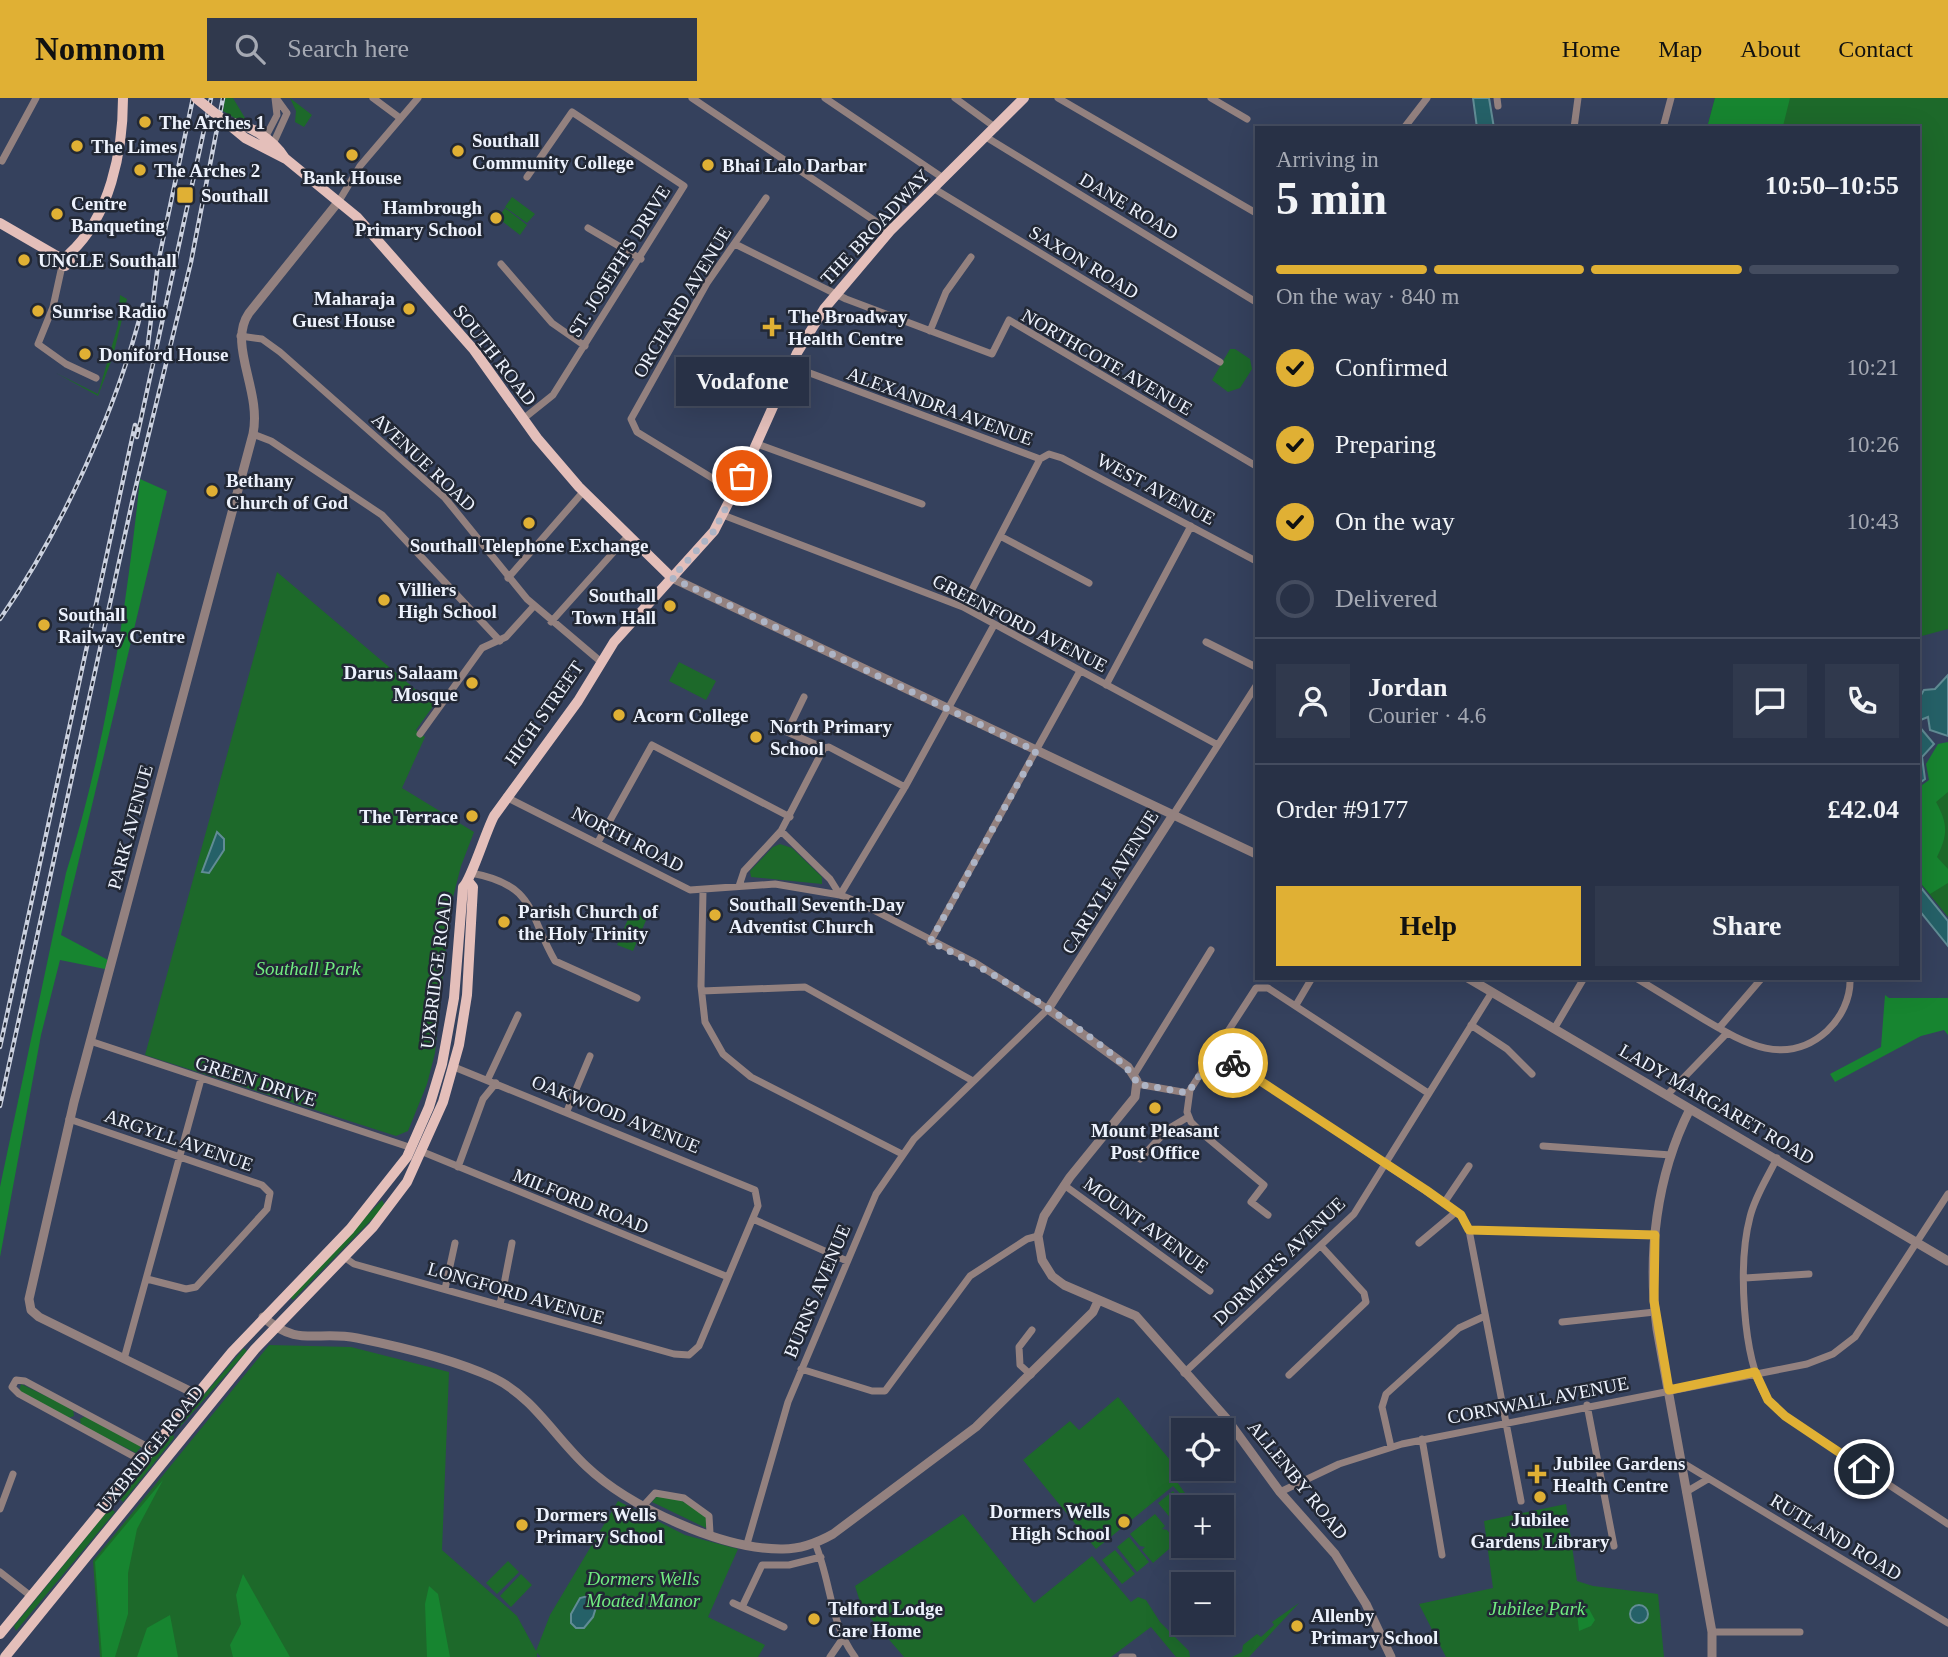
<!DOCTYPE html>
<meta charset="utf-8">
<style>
:root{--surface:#283146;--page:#30394d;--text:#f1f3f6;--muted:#a5a9b3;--line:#444c5f;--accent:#e0b034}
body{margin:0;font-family:Georgia,serif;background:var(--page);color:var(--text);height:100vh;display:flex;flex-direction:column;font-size:26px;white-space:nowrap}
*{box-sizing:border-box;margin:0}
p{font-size:23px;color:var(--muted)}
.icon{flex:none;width:38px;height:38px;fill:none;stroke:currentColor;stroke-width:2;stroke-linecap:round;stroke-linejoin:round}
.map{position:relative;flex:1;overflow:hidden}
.drawer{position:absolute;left:1255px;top:28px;width:665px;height:854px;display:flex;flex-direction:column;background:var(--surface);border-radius:0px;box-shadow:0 7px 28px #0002,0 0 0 2px var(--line)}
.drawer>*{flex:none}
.buttons{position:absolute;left:1171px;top:1320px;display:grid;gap:14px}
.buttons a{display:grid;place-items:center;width:63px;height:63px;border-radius:0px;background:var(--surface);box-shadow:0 7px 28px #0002,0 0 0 2px var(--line);font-size:35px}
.pin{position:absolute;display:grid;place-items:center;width:60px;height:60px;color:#fff;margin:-30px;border:4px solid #fff;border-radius:50%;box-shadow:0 2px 7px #0007}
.courier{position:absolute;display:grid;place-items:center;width:70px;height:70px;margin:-35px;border:5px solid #e0b034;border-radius:50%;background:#fff;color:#222;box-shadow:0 2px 9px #0007}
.bubble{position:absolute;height:49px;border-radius:0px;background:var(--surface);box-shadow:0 7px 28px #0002,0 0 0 2px var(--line);font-size:23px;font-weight:800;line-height:49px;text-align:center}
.head em{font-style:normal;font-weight:800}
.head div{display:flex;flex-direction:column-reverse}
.head{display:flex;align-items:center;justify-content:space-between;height:119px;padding:0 21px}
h1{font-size:46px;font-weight:800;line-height:52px}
.bar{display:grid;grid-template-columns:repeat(4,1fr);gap:10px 7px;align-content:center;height:84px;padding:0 21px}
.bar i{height:9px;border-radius:5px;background:var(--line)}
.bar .selected{background:var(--accent)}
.bar p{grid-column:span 4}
.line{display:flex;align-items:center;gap:18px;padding:0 21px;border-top:2px solid var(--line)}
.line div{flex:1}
.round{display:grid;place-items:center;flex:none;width:74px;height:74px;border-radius:0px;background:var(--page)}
ol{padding:0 21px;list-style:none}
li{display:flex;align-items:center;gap:21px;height:77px}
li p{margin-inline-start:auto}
li .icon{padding:7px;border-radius:50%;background:var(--accent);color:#111;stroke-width:4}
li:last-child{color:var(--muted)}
li i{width:38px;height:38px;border:4px solid var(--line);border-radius:50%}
.primary-button{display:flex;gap:14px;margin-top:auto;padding:14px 21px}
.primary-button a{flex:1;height:80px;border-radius:0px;background:var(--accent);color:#111;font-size:28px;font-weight:800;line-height:80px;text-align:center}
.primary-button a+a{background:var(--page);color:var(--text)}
header{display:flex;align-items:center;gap:42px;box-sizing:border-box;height:98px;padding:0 35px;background:var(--accent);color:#111}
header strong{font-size:33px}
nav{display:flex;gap:38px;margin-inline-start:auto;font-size:24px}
.search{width:490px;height:63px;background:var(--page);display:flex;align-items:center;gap:18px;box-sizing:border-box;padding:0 24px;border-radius:0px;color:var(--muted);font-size:26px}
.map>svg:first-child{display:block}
</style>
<header>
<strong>Nomnom</strong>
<div class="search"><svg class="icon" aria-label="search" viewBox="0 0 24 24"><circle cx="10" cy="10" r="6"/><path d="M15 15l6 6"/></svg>Search here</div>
<nav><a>Home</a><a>Map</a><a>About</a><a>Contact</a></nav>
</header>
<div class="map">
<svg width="1948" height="1559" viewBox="0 0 1948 1559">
<rect width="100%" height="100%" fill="#35415d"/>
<path fill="#1d692a" d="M225,0h8l18,30 -28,-17z
M290,0l22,17 -8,12 -9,-5 1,-11z
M1715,0h233v531l-30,8v-509h-211z
M512,99l23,17 -8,9 -22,-16z
M505,110l22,17 -7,10 -22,-17z
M120,197l7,4 -14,57 -15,40 -42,-23 42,21 20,-69z
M1230,251h5l15,10 2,10 -12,19 -12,4 -16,-12z
M277,474l157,133 -18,25 9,7 -23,51 72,44 -13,34 -11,43 -15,144 -8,31 -19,47 -12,5 -251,-81z
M679,564l37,19 -10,19 -37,-19z
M1948,683v136l-30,-37v-72z
M780,746l12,4 30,29v7l-71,-7 -1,-6 23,-24z
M631,814l16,6 -14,33 -16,-6z
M382,1102l3,6 -92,94 -4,-4z
M269,1247l82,2 98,25 -7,178 75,66 19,35 14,-36 68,-114 67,34 53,14 -30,68 57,28 -7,12h-217l-4,-4v4h-437l-7,-96z
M244,1250l3,3 -68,77 -1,-3z
M21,1286l52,25 1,7 -6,2 -49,-26z
M1118,1299l66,80 -7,5 18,25h-12v26l-25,-30 15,-12 10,13 4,-3 -14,-15 -77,63 -73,-89 47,-39 9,9z
M85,1318l57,30 -6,7 -55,-28 -1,-6z
M173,1335l1,5 -51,64 -5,-5z
M658,1397l21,4 27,17v12l-54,-26z
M1566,1406l11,77 16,5 65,8 6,63h-218l-27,-53 74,-16 -9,-67z
M110,1410l5,4 -99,119 -2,-5z
M963,1416l71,89 58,-47 39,46 7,-5 8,3 14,22 29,29 1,6h-14l-25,-30 -40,30h-207l-42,-49 -7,-22z
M1155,1416l10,12 -3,3 5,1 10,12 -24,21 -11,-13 3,-3 -5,-1 -10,-12z
M1129,1439l20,25 -12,10 -20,-25z
M1115,1452l20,24 -13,10 -20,-24z
M508,1463l11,11 -22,22 -11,-11z
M521,1476l11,11 -21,22 -11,-11z
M1299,1505l-50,54h-17l10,-5 1,-7 14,-11 4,3 13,-12 -2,-3z"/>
<path fill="#178530" d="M1715,0h75l-7,28 4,2h-80z
M140,381l27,12 -106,444 47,25 -3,9 -45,-9 -19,75 -41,222v-70l66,-314c40,-127 60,-262 74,-394z
M1948,644v50l-12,10c12,22 12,32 1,55l11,12v14l-18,11 -12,-14v-92l11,-8 -3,-16 12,-20z
M1885,897l4,3h59v37l-4,-5 -23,6 -86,46 -5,-8 51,-27z
M163,1382l-26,49 -9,44v41l-13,43h-13l-7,-95z
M243,1476l47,83h-57l-3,-12 11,-21 -5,-29z
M429,1488l9,8 12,63h-23l-2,-53z
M1582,1510l7,1 6,11 -4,6 -12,5 -2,-19z
M170,1517l8,42h-41l10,-29z"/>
<path fill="#256168" stroke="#618c95" stroke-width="2" d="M1473,0h16l5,30h-17z
M1948,577v61l-18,-6 -2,-13 -10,4v-21l6,-10 11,-1z
M1918,627l16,19 -12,13 3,22 -7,5z
M217,734l7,7v11l-15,23 -7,-1z
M1918,786l30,37v25l-30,-37z
M592,1497l5,9 -4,13 -9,11h-8l-5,-5v-9l9,-16z
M1630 1516a9 9 0 1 1 18 0a9 9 0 1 1-18 0Z"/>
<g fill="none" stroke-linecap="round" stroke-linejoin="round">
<path stroke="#93817f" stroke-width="7" d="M373,0l27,20
M692,0l198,133
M825,0l118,80
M955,0l41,30
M1058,0l198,115
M1211,0l36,21
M1497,0l1,8
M1404,30l23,-30
M1574,30l4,-30
M1663,30l8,-30
M986,39l270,165
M264,42l13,-25 -2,-17
M273,46l14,-31 -11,-15
M2,63l34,-63
M933,90l287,174
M339,103l21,-35 58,-68
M588,130l53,31
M735,146l111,55 146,55 17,-34 247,146
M501,166l51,59 33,23
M62,168l-9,41 -15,37 28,20 30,14
M930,233l16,-39 25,-35
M240,238l22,3 18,13 165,146 82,101 73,62
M791,268l249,93
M523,321l30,-24 131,-209 -112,-74 -45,65
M253,336l18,7 111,74 118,126
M757,346l165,60
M1040,361l9,-5 13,4 194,103
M735,394l-98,-60 -6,-13 76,-136 59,-85
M723,417l240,92 255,138
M1000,438l89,47
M508,480l75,-86
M963,509l77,-148
M551,524l77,-86
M1206,544l50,25
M1106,587l85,-159
M804,599l-17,35 37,16
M420,636l62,-86 24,-11 28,-31
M506,699l184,93 85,-6 65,11 18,7 116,60 74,47 -134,130 -38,55 -88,208 -41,142
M1173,717l83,-129
M781,733l49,48 10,16
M598,744l54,-97 138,72
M471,775c66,12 57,42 84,88l82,37
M739,788l5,-15 37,-40 43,-83 5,-1 76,40
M703,793l-2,95 4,36 18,32 28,23 151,77
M840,797l65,-108 89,-162
M930,844l150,-271
M1636,880c23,14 46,28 69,42 39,23 81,48 122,11 14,-13 24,-33 23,-53
M702,893l103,-4 168,94
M1296,907l16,-27
M1471,927l36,24 25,25
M1719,930l43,-50
M1554,931l30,-51
M90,943l322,107
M1215,953l229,152 17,12 8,15 52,271
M1134,977l77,-125
M488,981l30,-64
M1137,986l51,9
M1667,997l60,-62
M567,1013l23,-55
M69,1021l193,66 8,8 -3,16 -71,78 -10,2 -39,-10
M1543,1048l128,9
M423,1054l305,125
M1777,1060c-9,19 -22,38 -27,59 -12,46 -8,139 16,180 5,8 13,14 19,19l163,108
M1140,1061l28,-30 20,-12
M458,1069l25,-68 13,-16
M1064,1087l146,106
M1444,1105l25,-37
M1268,1117l-17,-13 13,-17 -60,-50 -13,-13 -4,-10 3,-22 66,-102h12l160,105
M753,1121l94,42
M1469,1132l186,5
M1419,1145l37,-31
M344,1159l10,7 320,90 15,1 10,-9 59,-140 -3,-16 -301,-123
M1745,1180l64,-4
M445,1191l10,-46
M500,1207l12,-62
M1562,1224l93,-10
M124,1261l77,-280
M801,1271l71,22h13l85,-115 57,-37 11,-3
M1184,1275l170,-159 138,-222
M1031,1277l-11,-10 -1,-18 13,-17
M1289,1277l77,-73 -2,-9 -43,-47
M1587,1307l27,141
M1422,1341l20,116
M1391,1349l-9,-40 4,-13 73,-66 26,-12
M142,1363l-123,-67 -7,-7 4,-7 9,1 127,68
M1683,1365l265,160
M1280,1394l59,-28 63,-20 405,-80 26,-10 22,-17 93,-143
M1686,1394l22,-13
M644,1407l11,-12 29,5 25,18 1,17
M0,1411l13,-35
M815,1445c16,38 15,81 40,114
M0,1474l32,25
M733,1505l51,24
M742,1509l20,-42h27l32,-8
M1712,1534h88
M830,1559l13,-19
M1122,1559h11"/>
<path stroke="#93817f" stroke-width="9" d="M672,480l584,276
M1173,717l-125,194 80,58 9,14 -2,16 -65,80 -26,39 -6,20 4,24 10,16 12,9 72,31 90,102 54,74 55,62 31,50 25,53
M1468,880l480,283
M1690,1011c-34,67 -43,146 -33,220l55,303v25
M263,1219c36,31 53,13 94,21 45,9 96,21 137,40 39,19 61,59 92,88 43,41 137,84 197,83 18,0 34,-6 50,-15l143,-107 117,-115 5,-11
M198,1297l-159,-78 -8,-7 -2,-11 45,-197 179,-668c9,-44 -26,-89 -4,-121l90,-112"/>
<path stroke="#e4bfba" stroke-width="10" d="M222,21l23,19 41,21 71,58 117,133 63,88 42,49 93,91
M229,25c20,0 45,18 55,34
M0,125l57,33
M69,156c41,-37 54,-103 54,-156
M57,158v7l8,3 5,-4 -1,-8
M0,1536l232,-282 118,-123 57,-72 22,-50 13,-43 12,-66 9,-111c8,-7 23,-56 31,-71l84,-115 36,-59 100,-111 28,-55 55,-123 27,-44 66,-78 134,-133
M5,1559l250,-308 118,-122 34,-45 36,-80 16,-57 8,-50 6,-108 -4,-5"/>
<g stroke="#cbd1df" stroke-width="4.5">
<path id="rail" d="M146,262l12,-97 35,-165
M137,339l74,-339
M0,521c61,-87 117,-210 143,-314
M0,949l135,-622
M0,1008l133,-608 58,-236 32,-164"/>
</g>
<use href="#rail" stroke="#222835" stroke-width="2" stroke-dasharray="5" stroke-linecap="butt"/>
<path stroke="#e4bfba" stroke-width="10" d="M196,0l26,21"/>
</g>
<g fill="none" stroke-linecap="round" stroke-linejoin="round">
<path stroke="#adb4c5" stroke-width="7" stroke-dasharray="0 12.6" d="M742,378l-28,55 -42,47 364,173 -106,191c38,15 198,108 207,142l51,9 27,-42 18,12"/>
<path stroke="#e0b034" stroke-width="9" d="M1233,965l193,127 35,25 8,15 186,5 -1,66 15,89 86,-18 13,28 17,16 79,53"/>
</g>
<g fill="#e0b034" stroke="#222835" stroke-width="2.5">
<circle cx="145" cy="24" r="7"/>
<circle cx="77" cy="48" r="7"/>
<circle cx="458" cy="53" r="7"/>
<circle cx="352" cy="57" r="7"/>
<circle cx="708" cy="67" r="7"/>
<circle cx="140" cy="72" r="7"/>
<rect x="176" y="88" width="18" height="18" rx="3.5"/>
<circle cx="57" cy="116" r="7"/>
<circle cx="496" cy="120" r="7"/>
<circle cx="24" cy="162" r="7"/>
<circle cx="409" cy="211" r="7"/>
<circle cx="38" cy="213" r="7"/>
<path d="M768.5 218.5h7v7h7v7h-7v7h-7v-7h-7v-7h7z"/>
<circle cx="85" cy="256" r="7"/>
<circle cx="212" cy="393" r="7"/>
<circle cx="529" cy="425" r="7"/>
<circle cx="384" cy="502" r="7"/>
<circle cx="670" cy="508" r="7"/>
<circle cx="44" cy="527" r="7"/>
<circle cx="472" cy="585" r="7"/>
<circle cx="619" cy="617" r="7"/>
<circle cx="756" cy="639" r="7"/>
<circle cx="472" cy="718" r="7"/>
<circle cx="715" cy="817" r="7"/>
<circle cx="504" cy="824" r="7"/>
<circle cx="1155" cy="1010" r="7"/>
<path d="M1533.5 1365.5h7v7h7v7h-7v7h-7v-7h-7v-7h7z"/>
<circle cx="1540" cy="1399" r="7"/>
<circle cx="1124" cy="1424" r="7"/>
<circle cx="522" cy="1427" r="7"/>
<circle cx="814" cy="1521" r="7"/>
<circle cx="1297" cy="1528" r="7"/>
</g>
<g text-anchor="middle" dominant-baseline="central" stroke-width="5" stroke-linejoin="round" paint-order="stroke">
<g font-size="19" font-weight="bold" fill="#edf2fd" stroke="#222835" text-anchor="start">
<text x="159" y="24">The Arches 1</text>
<text x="472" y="42">Southall<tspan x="472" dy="22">Community College</tspan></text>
<text x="91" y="48">The Limes</text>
<text x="722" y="67">Bhai Lalo Darbar</text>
<text x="154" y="72">The Arches 2</text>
<text x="352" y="79" text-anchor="middle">Bank House</text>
<text x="201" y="97">Southall</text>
<text x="71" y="105">Centre<tspan x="71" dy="22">Banqueting</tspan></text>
<text x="482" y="109" text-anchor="end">Hambrough<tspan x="482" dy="22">Primary School</tspan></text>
<text x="38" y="162">UNCLE Southall</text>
<text x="395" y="200" text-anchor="end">Maharaja<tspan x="395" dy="22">Guest House</tspan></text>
<text x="52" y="213">Sunrise Radio</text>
<text x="788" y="218">The Broadway<tspan x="788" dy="22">Health Centre</tspan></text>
<text x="99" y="256">Doniford House</text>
<text x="226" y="382">Bethany<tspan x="226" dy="22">Church of God</tspan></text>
<text x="529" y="447" text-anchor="middle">Southall Telephone Exchange</text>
<text x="398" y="491">Villiers<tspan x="398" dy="22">High School</tspan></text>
<text x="656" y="497" text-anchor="end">Southall<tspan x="656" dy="22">Town Hall</tspan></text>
<text x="58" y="516">Southall<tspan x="58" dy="22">Railway Centre</tspan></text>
<text x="458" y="574" text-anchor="end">Darus Salaam<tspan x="458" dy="22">Mosque</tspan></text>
<text x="633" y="617">Acorn College</text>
<text x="770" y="628">North Primary<tspan x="770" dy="22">School</tspan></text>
<text x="458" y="718" text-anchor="end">The Terrace</text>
<text x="729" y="806">Southall Seventh-Day<tspan x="729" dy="22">Adventist Church</tspan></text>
<text x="518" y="813">Parish Church of<tspan x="518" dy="22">the Holy Trinity</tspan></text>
<text x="1155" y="1032" text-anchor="middle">Mount Pleasant<tspan x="1155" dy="22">Post Office</tspan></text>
<text x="1553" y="1365">Jubilee Gardens<tspan x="1553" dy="22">Health Centre</tspan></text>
<text x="1110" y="1413" text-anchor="end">Dormers Wells<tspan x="1110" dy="22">High School</tspan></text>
<text x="536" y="1416">Dormers Wells<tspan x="536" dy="22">Primary School</tspan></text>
<text x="1540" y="1421" text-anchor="middle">Jubilee<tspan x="1540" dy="22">Gardens Library</tspan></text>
<text x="828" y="1510">Telford Lodge<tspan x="828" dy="22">Care Home</tspan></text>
<text x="1311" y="1517">Allenby<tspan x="1311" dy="22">Primary School</tspan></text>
</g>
<g font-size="19" fill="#edf2fd" stroke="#222835">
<text transform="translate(1129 108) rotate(31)">DANE ROAD</text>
<text transform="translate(875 129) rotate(-47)">THE BROADWAY</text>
<text transform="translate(619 163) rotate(-58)">ST. JOSEPH'S DRIVE</text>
<text transform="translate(1084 164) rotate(31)">SAXON ROAD</text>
<text transform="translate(682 204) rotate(-59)">ORCHARD AVENUE</text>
<text transform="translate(495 257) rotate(52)">SOUTH ROAD</text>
<text transform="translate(1107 264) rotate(30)">NORTHCOTE AVENUE</text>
<text transform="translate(940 308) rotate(20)">ALEXANDRA AVENUE</text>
<text transform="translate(424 364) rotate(43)">AVENUE ROAD</text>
<text transform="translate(1156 391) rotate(28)">WEST AVENUE</text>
<text transform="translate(1020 525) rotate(27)">GREENFORD AVENUE</text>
<text transform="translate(544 615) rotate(-55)">HIGH STREET</text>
<text transform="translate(130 729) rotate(-75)">PARK AVENUE</text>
<text transform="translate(628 741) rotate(27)">NORTH ROAD</text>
<text transform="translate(1110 784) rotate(-58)">CARLYLE AVENUE</text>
<text transform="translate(436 873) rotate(-83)">UXBRIDGE ROAD</text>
<text transform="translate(256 983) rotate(18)">GREEN DRIVE</text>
<text transform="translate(1717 1006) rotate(30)">LADY MARGARET ROAD</text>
<text transform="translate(616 1016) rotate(22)">OAKWOOD AVENUE</text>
<text transform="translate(179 1042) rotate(19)">ARGYLL AVENUE</text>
<text transform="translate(581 1103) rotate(22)">MILFORD ROAD</text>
<text transform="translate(1146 1127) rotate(36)">MOUNT AVENUE</text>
<text transform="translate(1279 1163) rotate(-44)">DORMER'S AVENUE</text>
<text transform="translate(817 1193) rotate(-67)">BURNS AVENUE</text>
<text transform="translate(516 1195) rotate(16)">LONGFORD AVENUE</text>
<text transform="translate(1538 1302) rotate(-11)">CORNWALL AVENUE</text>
<text transform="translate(150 1351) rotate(-51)">UXBRIDGE ROAD</text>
<text transform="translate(1298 1382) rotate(51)">ALLENBY ROAD</text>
<text transform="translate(1836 1439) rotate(31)">RUTLAND ROAD</text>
</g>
<g font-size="19" font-style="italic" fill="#71ed81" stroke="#222835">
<text x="308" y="870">Southall Park</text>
<text x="643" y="1480">Dormers Wells<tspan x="643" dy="22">Moated Manor</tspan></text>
<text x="1537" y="1510">Jubilee Park</text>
</g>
</g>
</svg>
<div class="buttons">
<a><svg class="icon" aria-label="locate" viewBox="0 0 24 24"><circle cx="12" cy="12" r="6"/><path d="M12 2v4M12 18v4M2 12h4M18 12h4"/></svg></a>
<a>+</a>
<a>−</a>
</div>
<div class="pin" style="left:742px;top:378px;background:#ea580c"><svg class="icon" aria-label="bag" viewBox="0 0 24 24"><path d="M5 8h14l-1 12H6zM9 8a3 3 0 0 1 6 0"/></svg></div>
<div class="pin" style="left:1864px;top:1371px;background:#1f2937"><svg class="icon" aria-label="home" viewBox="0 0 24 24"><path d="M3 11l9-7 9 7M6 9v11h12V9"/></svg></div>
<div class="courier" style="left:1233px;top:965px"><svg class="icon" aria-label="bike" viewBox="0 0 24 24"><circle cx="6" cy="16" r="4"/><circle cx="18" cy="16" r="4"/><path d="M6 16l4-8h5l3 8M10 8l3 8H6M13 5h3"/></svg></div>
<div class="bubble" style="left:676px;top:259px;width:133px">Vodafone</div>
<section class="drawer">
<div class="head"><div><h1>5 min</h1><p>Arriving in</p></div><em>10:50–10:55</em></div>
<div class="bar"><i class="selected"></i><i class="selected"></i><i class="selected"></i><i></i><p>On the way · 840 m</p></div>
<ol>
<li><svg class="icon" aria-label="check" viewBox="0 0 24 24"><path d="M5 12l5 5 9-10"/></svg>Confirmed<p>10:21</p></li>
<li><svg class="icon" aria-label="check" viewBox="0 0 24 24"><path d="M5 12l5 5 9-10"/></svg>Preparing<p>10:26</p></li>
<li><svg class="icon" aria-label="check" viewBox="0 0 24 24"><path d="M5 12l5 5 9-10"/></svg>On the way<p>10:43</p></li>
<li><i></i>Delivered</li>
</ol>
<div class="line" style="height:126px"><a class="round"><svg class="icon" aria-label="person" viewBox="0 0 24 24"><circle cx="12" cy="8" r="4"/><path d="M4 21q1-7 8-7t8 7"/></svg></a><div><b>Jordan</b><p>Courier · 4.6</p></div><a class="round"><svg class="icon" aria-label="chat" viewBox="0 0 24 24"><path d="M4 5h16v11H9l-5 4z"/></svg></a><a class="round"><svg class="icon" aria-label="phone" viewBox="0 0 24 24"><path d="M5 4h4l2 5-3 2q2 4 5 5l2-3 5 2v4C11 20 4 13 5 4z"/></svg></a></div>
<div class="line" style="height:91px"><div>Order #9177</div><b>£42.04</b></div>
<div class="primary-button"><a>Help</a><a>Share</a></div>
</section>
</div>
